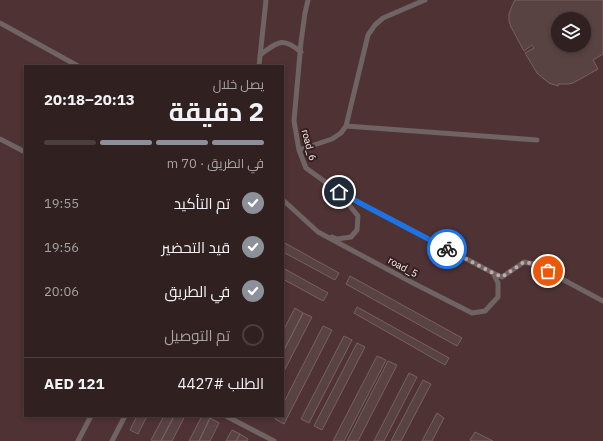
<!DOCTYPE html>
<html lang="ar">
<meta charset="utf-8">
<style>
:root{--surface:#302020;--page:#382829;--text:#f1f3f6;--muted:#a8a3a5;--line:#4b3e3e;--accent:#8c9099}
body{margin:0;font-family:"IBM Plex Sans",Cairo,sans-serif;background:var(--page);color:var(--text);direction:rtl;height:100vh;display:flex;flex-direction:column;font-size:15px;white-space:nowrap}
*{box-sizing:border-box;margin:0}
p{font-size:13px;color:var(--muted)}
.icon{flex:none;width:22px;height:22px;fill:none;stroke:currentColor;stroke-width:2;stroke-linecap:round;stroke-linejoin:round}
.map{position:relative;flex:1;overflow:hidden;direction:ltr}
.sheet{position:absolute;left:24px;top:65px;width:260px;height:352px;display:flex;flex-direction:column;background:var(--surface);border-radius:0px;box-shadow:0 2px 6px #0003,0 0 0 1px var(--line);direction:rtl}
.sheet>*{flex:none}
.tools{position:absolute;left:551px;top:12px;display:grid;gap:8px}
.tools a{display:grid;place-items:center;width:40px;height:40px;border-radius:50%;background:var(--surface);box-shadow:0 2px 6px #0003,0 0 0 1px var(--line);font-size:20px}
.pin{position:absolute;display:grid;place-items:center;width:34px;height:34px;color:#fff;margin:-17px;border:2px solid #fff;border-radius:50%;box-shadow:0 1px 4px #0007}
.courier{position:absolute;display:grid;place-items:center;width:40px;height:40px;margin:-20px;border:3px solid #1a73e8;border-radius:50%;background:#fff;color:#222;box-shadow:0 1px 5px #0007}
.headline em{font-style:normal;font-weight:700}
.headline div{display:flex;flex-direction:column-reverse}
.headline{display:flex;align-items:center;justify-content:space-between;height:68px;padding:0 20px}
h1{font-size:26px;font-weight:700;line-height:30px}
.bar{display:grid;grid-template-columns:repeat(4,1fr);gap:6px 4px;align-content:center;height:48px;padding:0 20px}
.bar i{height:5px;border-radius:3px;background:var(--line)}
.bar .on{background:var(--accent)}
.bar p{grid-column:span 4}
.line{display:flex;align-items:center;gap:10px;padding:0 20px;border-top:1px solid var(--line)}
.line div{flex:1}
ol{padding:0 20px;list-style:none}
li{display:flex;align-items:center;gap:12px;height:44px}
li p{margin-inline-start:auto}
li .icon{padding:4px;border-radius:50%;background:var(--accent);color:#fff;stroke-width:4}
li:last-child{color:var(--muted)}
li i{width:22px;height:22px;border:2px solid var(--line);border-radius:50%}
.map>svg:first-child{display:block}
</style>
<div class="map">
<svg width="603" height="441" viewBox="0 0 603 441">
<rect width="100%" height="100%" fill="#402a2a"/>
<path fill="#4f3233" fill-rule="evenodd" d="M0,0h603v441h-603zM558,19h26v26h-26zM25,66h258v350h-258z"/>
<path fill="#594242" stroke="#7a6161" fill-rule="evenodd" d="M515,0h88v54l-10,6 5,9 -25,14 -5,1h-10v2l-9,-3 -5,-4 -7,-6 -12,-20 9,-5 -2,-3 -8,6 -13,-24 -2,-6v-7l3,-8zM558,19h26v26h-26z
M283,242l56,31 -4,7 -52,-28z
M283,268l45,25 -5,8 -40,-22z
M350,276l112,62 -5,8 -111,-62z
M357,307l92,51 -4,7 -91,-52z
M295,308l8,5 -20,39v-21z
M303,313l9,4 -29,56v-21z
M323,326l9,4 -48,94 -9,-5 2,-3h6v-12z
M344,336l8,4 -43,83 -8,-4z
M357,343l8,4 -43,83 -8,-4z
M377,356l9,4 -42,81h-11z
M388,361l9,4 -39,76h-11z
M409,373l8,4 -33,64h-10z
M423,380l8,4 -30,57h-10z
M437,413l7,5 -12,23h-10z
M137,416h10l-9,18 -8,-4z
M164,416h10l-13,25h-8l-2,-1z
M174,416h11l-13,25h-11z
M202,416h4l4,2 -11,23h-10z
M210,418l9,5 -9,18h-11z
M232,430l8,4 -4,7h-10z
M475,432l18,9h-20l-3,-1z
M240,434l8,5 -1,2h-11z"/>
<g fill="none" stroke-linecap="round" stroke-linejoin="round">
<path stroke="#6f6463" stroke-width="5" d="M308,0l-3,13 -4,29 -7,79 5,29 7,18 33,24 122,64 32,17 9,4 22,-15 10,2 69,37
M0,23l78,43
M260,55c18,-13 22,-19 41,-3
M259,66l7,-66
M346,126l191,14
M0,139l25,13
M299,150l33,-11 9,-6 5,-7 22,-91 7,-10 8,-7 42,-18
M283,200l35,32 95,51 59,30 13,-2 13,-14v-14l-5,-10
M332,237l5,2 14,-2 6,-7 1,-14 -17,-21
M226,416l48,25
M78,441l13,-25
M112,441l13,-25"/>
</g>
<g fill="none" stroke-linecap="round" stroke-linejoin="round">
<path stroke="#bcabab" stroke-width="4" stroke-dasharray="0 7.2" d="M447,249l46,24 9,4 22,-15 10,2 14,7"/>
<path stroke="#1a73e8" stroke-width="5" d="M339,192l108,57"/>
</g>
<g text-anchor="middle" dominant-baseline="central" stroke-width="4" stroke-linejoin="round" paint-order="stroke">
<g font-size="10" fill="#fef1f1" stroke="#352020">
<text transform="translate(309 145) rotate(75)">road_6</text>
<text transform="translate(403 267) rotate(28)">road_5</text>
</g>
</g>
</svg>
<div class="tools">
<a><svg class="icon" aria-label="layers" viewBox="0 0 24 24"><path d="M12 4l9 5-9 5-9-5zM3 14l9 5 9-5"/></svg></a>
</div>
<div class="pin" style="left:548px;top:271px;background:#ea580c"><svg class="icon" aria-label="bag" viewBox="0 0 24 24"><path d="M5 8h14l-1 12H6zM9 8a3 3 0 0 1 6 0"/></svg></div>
<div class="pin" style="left:339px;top:192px;background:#1f2937"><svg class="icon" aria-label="home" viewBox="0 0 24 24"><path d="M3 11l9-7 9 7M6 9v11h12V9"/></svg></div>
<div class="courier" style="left:447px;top:249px"><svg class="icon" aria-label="bike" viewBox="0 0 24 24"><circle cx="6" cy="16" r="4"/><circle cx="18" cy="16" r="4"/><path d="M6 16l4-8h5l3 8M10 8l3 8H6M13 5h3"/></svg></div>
<section class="sheet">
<div class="headline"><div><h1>2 دقيقة</h1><p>يصل خلال</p></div><em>20:13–20:18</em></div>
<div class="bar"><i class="on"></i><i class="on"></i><i class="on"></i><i></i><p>في الطريق · 70 m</p></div>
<ol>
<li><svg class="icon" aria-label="check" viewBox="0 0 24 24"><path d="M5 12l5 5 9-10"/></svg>تم التأكيد<p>19:55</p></li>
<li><svg class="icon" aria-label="check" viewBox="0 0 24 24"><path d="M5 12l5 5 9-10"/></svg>قيد التحضير<p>19:56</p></li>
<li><svg class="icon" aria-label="check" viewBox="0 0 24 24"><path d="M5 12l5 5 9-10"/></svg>في الطريق<p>20:06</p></li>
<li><i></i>تم التوصيل</li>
</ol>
<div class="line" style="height:52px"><div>الطلب #4427</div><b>AED 121</b></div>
</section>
</div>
